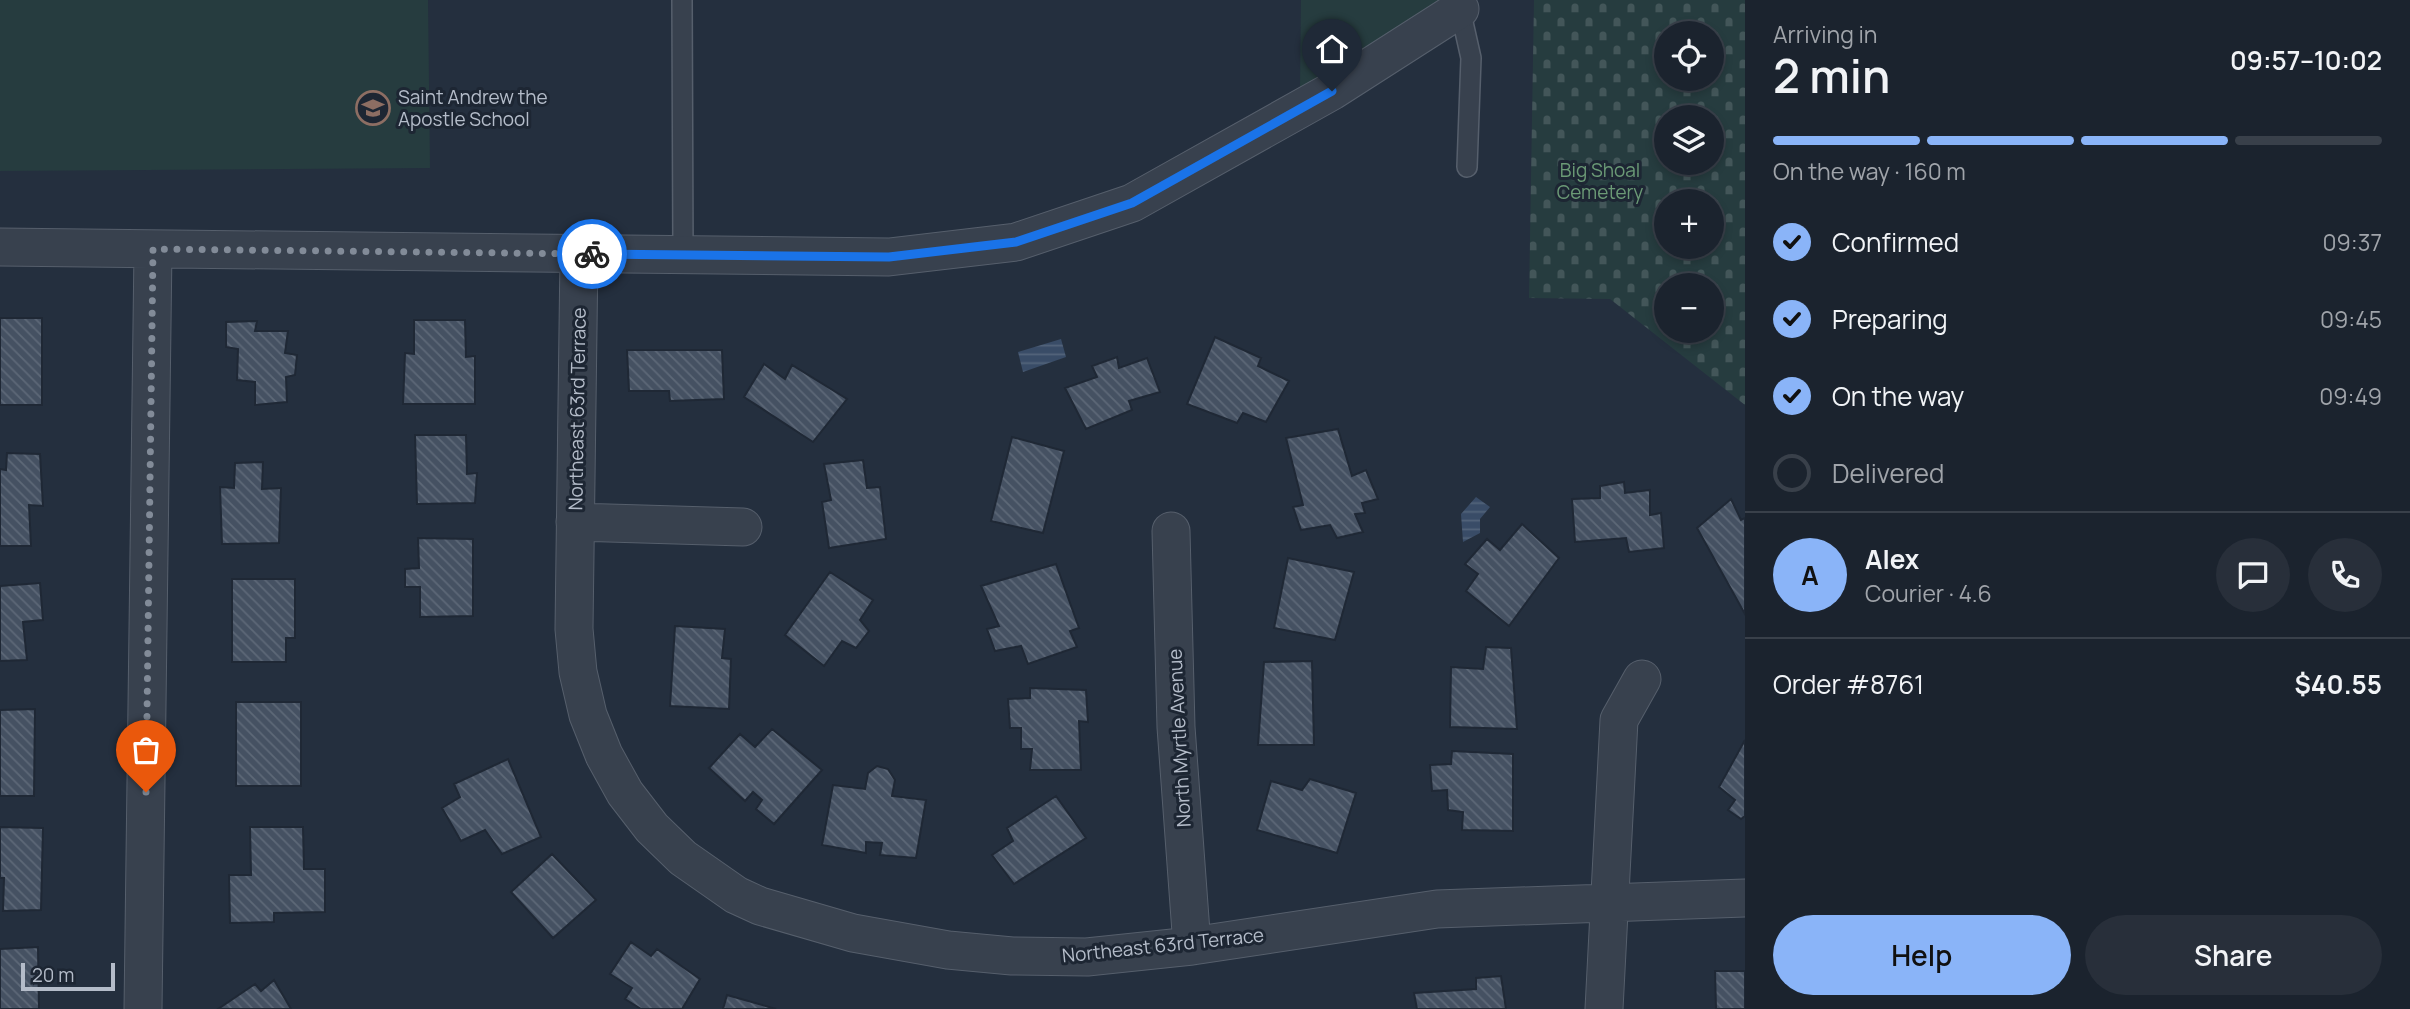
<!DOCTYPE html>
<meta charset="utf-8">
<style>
:root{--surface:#1b232e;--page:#282f3a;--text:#f1f3f6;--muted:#a0a4aa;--line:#39404a;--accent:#8ab4f8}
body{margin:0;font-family:Manrope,sans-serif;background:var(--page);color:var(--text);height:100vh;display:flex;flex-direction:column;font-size:26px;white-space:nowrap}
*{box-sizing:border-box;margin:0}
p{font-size:23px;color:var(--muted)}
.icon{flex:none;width:38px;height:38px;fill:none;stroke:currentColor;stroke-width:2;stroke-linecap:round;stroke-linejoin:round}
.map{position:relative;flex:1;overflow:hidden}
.side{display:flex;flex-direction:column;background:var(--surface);width:665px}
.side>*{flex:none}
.controls{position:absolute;left:1654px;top:21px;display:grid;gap:14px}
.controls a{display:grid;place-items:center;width:70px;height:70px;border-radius:50%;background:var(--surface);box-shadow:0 4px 10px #0003,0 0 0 2px var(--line);font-size:35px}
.scale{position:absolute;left:21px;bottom:18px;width:94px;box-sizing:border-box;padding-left:7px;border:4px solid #b4bcc9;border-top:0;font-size:19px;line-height:24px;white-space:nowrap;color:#b4bcc9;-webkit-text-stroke:5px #1d2633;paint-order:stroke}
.pin{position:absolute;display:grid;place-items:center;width:60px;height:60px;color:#fff;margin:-72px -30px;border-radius:50% 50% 50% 0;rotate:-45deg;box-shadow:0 0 7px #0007}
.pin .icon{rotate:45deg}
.courier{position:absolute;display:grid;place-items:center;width:70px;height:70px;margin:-35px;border:5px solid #1a73e8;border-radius:50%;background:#fff;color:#222;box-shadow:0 2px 9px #0007}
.head em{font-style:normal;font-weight:600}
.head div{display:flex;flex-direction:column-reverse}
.head{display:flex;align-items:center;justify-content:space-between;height:119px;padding:0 28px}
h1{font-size:46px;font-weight:600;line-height:52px}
.bar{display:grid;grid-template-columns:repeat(4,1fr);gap:10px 7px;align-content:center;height:84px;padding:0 28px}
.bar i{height:9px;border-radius:5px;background:var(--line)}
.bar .active{background:var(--accent)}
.bar p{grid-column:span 4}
.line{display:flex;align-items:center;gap:18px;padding:0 28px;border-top:2px solid var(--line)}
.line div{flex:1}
.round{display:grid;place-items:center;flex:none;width:74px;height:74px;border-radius:37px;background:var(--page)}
ol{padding:0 28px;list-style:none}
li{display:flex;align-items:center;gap:21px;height:77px}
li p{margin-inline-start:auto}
li .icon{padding:7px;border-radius:50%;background:var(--accent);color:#111;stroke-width:4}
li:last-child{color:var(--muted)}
li i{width:38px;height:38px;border:4px solid var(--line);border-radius:50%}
.action{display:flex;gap:14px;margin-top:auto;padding:14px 28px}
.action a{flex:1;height:80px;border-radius:42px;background:var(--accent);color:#111;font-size:28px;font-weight:600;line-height:80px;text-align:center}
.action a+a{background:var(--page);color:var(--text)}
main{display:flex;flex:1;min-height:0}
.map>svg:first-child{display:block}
</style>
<main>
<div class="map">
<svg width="1745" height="1009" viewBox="0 0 1745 1009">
<defs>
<pattern id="cemetery-stones" width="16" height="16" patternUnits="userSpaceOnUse" patternTransform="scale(1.75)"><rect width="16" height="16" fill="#263c3f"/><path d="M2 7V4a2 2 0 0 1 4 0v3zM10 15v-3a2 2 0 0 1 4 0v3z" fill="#435659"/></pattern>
<pattern id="water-rules" width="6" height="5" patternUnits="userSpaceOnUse" patternTransform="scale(1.75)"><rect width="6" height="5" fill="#394c67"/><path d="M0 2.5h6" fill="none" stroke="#53647b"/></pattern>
<pattern id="building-back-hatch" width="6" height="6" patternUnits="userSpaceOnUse" patternTransform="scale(1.75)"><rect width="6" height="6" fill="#455162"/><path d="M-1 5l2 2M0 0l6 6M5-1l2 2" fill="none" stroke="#5d6877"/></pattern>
</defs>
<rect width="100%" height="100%" fill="#242f3e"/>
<path fill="url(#cemetery-stones)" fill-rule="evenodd" d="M1534,0h211v405l-135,-106 -81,-1zM1666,33h46v46h-46zM1666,117h46v46h-46zM1666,201h46v46h-46zM1666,285h46v46h-46z"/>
<path fill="#263c3f" d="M0,0h428l2,168 -430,3z
M1301,0h143l-144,88z"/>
<path fill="url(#water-rules)" d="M1061,339l5,18 -43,15 -5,-20z
M1476,497l14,10 -10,12v14l-17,9 -2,-28z"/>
<path fill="url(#building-back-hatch)" stroke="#1f2835" stroke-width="2" d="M0,318h42v87h-42z
M414,320h51l1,37 9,-1v48h-72l2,-51 9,1z
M257,321l-2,10h33l-3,22 12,2 -2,20 -9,2 1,25 -32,3v-23l-18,-2 1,-31 -12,-2v-25z
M1215,337l46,21 -3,8 31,15 -23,41 -23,-9 -6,10 -50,-19z
M627,350h95l2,49 -54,2 -1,-10h-40z
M1117,357l2,11 28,-10 13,34 -31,9 3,9 -46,19 -21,-41 32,-11 -5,-11z
M764,364l21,15 7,-14 55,34 -34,43 -69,-45z
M1338,429l14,47 14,-6 12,29 -16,4 3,10 -10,1 8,18 -26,6 -7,-13 -29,5 -8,-23 10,-2 -17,-67z
M415,435h51l1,39 10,-1 -2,30 -58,1z
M1012,437l52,14 -21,82 -52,-12z
M7,453l33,1 3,52 -14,-1 2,41h-31v-77l6,1z
M863,460l4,28 13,-1 6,52 -57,9 -7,-46 9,-2 -7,-36z
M263,462l-1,27 19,-1 -2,55 -57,1 -2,-57 14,1 1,-25z
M1624,482l1,11 25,-3v25l11,-2 3,35 -35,4 -3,-14 -51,4 -3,-43 28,-1v-12z
M1731,499l10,21 4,-2v96l-48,-86z
M1522,524l37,34 -50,68 -43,-35 12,-17 -13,-10 22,-25 13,11z
M418,538l55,1v77l-53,1v-30h-15v-18l14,-1z
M1288,558l66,14 -19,68 -61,-12z
M1056,564l23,64 -9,3 7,16 -49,17 -7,-18 -26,5 -8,-22 12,-3 -18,-40z
M830,572l43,28 -13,20 9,11 -13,17 -14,-7 -18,25 -39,-31z
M232,579h63v59h-9v24h-54z
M40,583l3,37 -20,2 4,38 -27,1v-75z
M675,626l50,3 -3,29 9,1 -2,50 -59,-3z
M1486,647l25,1 6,81 -67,-2 1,-60 32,2z
M1312,661l2,84h-56l6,-83z
M1030,688l56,2 2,32 -9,-1 2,49h-51l2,-21h-11v-21h-11l-2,-29 22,-1z
M236,702h65v84h-65z
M35,709l-1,87h-34v-86z
M772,729l50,41 -48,54 -18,-15 6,-9 -9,-8 -8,9 -36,-33 31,-34 15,13z
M1745,740v76l-4,3 -13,-9 7,-10 -16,-13z
M1452,751l61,3v77l-51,-1 1,-18 -15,-2 -1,-20 -15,1 -2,-26 21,-1z
M508,759l33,78 -39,17 -17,-24 -24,11 -19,-33 18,-11 -6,-13z
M877,766l11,3 7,11 -3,16 34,4 -10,58 -36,-3 2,-12 -16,-1v11l-44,-8 11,-60 32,4 3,-16z
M1310,779l46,14 -19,60 -80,-23 14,-49 31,9z
M1056,796l30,42 -72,46 -22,-29 21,-14 -6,-13z
M0,827l43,1 -2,82 -38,1 1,-33h-4z
M250,827h53l1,42h21v43l-51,1v9l-44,1 -1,-48h22z
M552,854l44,46 -43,38 -42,-46z
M631,942l20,14 6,-7 43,30 -18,30h-41l-16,-10 7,-11 -22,-14z
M38,947l1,62h-39v-60z
M1715,971h30v38h-29z
M1501,976l5,33h-89l-3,-16 62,-4v-11z
M274,980l17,29h-73l37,-25 6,7z
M727,995l49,14h-53z"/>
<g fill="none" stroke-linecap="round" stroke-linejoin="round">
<g stroke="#565f6c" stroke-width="22">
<path id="lane" d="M682,0l1,254
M1460,9l11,49 -4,109"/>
</g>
<g stroke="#565f6c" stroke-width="39">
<path id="street" d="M0,247l889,10 127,-15 116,-39 200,-112 128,-82
M579,254l-5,375 4,43 10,43 16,40 21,38 27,35 31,30 53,37 24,11 93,27 95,17 64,6 75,1 105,-11 245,-37 308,-11
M575,522l168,5
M1171,531l5,196 16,219
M143,1009l10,-760
M1604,1009l15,-289 23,-41"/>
</g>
<use href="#lane" stroke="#38414e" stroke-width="19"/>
<use href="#street" stroke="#38414e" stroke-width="37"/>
</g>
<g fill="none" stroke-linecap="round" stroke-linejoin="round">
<path stroke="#828b98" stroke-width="7" stroke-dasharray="0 12.6" d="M146,792l7,-543 439,5"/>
<path stroke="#1a73e8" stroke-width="9" d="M592,254l297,3 127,-15 116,-39 200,-112"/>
</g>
<defs>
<g id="school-ring" transform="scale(1.75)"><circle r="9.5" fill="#1d2633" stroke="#8d6e63" stroke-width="1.5"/><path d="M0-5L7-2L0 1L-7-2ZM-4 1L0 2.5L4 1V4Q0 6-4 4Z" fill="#8d6e63"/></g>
</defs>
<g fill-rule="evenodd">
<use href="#school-ring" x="373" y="108"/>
</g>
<g text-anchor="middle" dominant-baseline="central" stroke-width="6" stroke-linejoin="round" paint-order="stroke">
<g font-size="19" fill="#b4bcc9" stroke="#1d2633" text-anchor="start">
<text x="398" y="97">Saint Andrew the<tspan x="398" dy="22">Apostle School</tspan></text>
</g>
<g font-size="19" fill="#6b9a76" stroke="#1d2633">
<text x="1600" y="170">Big Shoal<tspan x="1600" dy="22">Cemetery</tspan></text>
</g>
<g font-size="19" fill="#b4bcc9" stroke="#1d2633">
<text transform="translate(577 409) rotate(-89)">Northeast 63rd Terrace</text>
<text transform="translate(1179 738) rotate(-93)">North Myrtle Avenue</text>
<text transform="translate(1163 945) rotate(-6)">Northeast 63rd Terrace</text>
</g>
</g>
</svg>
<div class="controls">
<a><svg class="icon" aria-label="locate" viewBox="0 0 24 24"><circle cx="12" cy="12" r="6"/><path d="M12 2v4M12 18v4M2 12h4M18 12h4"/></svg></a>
<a><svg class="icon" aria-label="layers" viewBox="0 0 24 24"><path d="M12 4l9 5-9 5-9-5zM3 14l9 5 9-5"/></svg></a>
<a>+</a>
<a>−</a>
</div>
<div class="scale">20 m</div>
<div class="pin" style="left:146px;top:792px;background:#ea580c"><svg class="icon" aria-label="bag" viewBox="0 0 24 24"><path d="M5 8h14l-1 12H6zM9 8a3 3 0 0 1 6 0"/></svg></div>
<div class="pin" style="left:1332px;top:91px;background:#1f2937"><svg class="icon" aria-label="home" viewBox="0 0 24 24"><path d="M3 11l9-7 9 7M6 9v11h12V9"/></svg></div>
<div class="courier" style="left:592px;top:254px"><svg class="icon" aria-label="bike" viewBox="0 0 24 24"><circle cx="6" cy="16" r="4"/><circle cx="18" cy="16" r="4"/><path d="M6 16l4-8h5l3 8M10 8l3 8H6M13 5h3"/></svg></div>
</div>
<section class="side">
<div class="head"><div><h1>2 min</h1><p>Arriving in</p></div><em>09:57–10:02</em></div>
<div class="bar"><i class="active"></i><i class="active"></i><i class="active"></i><i></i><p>On the way · 160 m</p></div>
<ol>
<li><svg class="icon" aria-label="check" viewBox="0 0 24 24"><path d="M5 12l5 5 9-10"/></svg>Confirmed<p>09:37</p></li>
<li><svg class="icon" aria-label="check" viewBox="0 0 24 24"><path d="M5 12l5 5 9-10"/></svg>Preparing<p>09:45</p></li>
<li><svg class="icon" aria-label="check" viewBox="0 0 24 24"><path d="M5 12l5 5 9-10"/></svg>On the way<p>09:49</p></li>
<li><i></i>Delivered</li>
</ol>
<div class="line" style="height:126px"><b class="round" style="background:var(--accent);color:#111">A</b><div><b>Alex</b><p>Courier · 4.6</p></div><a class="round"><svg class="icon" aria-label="chat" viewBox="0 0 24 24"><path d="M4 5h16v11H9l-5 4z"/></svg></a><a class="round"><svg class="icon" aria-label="phone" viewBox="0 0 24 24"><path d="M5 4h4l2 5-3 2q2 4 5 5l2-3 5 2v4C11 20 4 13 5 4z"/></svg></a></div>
<div class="line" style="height:91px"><div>Order #8761</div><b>$40.55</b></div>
<div class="action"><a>Help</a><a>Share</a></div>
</section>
</main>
